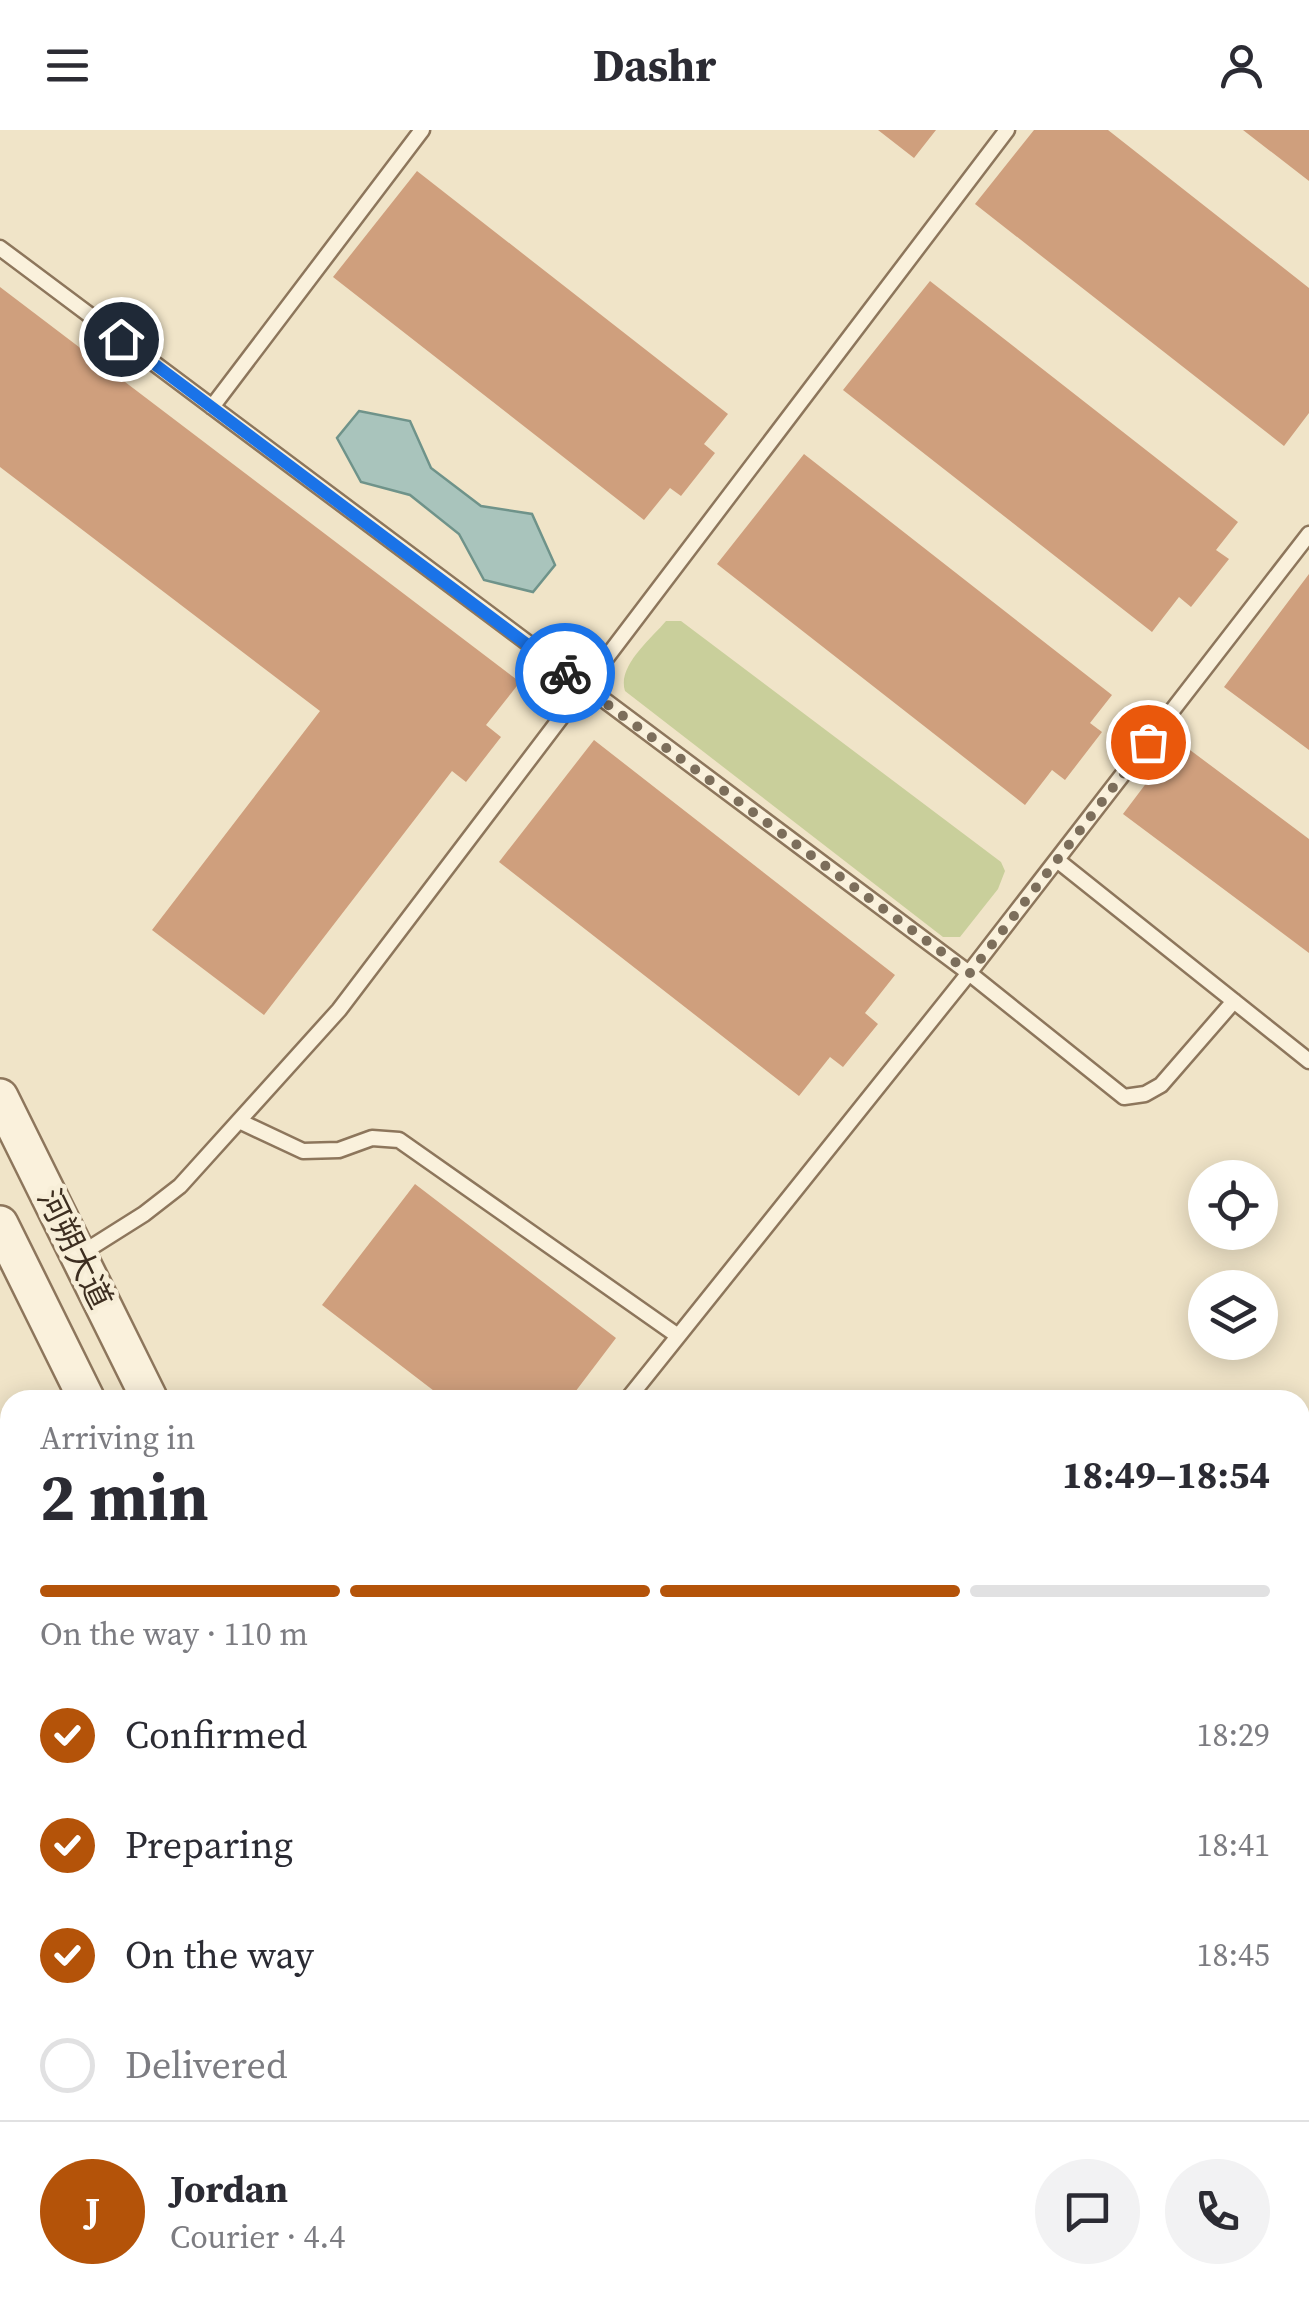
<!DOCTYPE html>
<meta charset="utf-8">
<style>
:root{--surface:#fff;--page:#f2f2f3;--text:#2b2b33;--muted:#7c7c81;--line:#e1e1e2;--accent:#b45309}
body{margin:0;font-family:"Source Serif 4","Noto Sans SC",serif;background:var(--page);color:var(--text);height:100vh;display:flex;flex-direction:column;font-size:38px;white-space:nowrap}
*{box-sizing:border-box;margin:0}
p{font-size:32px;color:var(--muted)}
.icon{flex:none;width:55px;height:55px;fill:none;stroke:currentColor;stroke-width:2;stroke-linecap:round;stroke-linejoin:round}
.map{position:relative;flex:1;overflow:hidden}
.sheet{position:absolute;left:0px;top:1260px;width:1310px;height:932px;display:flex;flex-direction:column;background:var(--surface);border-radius:30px 30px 0 0;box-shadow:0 5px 25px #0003}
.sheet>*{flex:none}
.tools{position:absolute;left:1188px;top:1030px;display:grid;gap:20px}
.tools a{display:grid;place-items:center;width:90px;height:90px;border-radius:50%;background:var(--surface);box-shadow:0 5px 25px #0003;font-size:50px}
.pin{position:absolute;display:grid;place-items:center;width:85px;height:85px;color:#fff;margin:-42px;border:5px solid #fff;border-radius:50%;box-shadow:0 2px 10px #0007}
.courier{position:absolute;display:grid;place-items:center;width:100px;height:100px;margin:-50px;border:8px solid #1a73e8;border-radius:50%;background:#fff;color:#222;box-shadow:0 2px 12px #0007}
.head em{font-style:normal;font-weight:700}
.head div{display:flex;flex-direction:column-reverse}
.head{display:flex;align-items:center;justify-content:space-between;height:170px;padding:0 40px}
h1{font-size:65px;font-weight:700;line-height:75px}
.bar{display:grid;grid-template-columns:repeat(4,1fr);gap:15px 10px;align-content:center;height:120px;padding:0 40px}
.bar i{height:12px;border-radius:8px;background:var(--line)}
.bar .on{background:var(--accent)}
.bar p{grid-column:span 4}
.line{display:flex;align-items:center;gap:25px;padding:0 40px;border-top:2px solid var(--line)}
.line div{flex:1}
.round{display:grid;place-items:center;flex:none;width:105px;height:105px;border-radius:52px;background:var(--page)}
ol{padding:0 40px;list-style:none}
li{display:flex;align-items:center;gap:30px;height:110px}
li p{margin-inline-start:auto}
li .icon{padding:10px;border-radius:50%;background:var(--accent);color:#fff;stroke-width:4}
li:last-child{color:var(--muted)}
li i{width:55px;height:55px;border:5px solid var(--line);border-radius:50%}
header{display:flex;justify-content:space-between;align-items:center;height:130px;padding:0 40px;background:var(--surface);font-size:45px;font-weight:700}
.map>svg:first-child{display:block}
</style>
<header><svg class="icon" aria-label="menu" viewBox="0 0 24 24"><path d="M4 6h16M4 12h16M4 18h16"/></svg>Dashr<svg class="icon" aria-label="person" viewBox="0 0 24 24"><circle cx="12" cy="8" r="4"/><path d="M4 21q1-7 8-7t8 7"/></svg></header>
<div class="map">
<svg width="1309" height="2191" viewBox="0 0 1309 2191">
<rect width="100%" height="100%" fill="#f0e4c8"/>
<path fill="#c9cf9b" d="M666,491h15l320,241 4,9 -7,18 -38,48h-17l-318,-246c-8,-25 26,-52 41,-70z"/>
<path fill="#a9c4bc" stroke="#6f938a" stroke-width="2.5" d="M359,281l51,10 21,47 50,38 51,8 23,51 -22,27 -49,-12 -25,-46 -49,-39 -49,-13 -24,-44z"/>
<path fill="#cf9f7d" d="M878,0h58l-22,28z
M1034,0h74l201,158v125l-25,33 -309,-242z
M1243,0h66v51z
M417,41l311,243 -24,30 11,9 -34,43 -11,-8 -26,32 -311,-243z
M930,151l308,241 -22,28 13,9 -38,48 -12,-10 -27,35 -309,-242z
M0,157l520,395 -34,43 15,12 -35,45 -14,-11 -188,244 -112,-85 168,-219 -320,-244z
M804,324l308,241 -22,28 12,9 -37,48 -13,-10 -27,35 -308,-241z
M1309,444v176l-85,-63z
M594,610l301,235 -30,38 13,11 -35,43 -13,-10 -31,39 -300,-234z
M1178,611l131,98v114l-186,-139z
M415,1054l201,154 -47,62h-136l5,-6 -116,-89z"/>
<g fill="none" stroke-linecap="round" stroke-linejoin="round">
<g stroke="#8d765c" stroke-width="19">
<path id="service" d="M0,118l969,725 155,124 21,-3 16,-9 73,-84
M212,277l210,-277
M1057,730l252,201
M239,991l64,30 36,-1 33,-12 27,2 279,196
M79,1125l65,-41 36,-28 159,-176 668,-880
M627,1270l342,-427 340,-439"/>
</g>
<g stroke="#8d765c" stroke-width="40">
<path id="tertiary" d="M0,967l150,303
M0,1094l87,176
M1300,1837l9,-4
M1300,1879l9,-4
M539,2182l4,9
M579,2191l17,-9
M665,2191l17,-9"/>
</g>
<use href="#service" stroke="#faf1dc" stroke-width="14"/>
<use href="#tertiary" stroke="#faf1dc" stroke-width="35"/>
</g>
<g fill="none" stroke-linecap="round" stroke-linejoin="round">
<path stroke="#7c6e5b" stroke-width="10" stroke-dasharray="0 18" d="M565,543l405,300 178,-231"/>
<path stroke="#1a73e8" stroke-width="12" d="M121,209l444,334"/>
</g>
<g text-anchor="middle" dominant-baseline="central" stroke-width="9" stroke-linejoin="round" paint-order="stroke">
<g font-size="32" fill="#3d2e20" stroke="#f7eed8">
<text transform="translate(75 1119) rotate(64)">河朔大道</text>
</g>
</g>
</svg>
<div class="tools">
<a><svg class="icon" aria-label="locate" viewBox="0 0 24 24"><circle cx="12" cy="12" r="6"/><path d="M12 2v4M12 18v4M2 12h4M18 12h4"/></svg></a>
<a><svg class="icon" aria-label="layers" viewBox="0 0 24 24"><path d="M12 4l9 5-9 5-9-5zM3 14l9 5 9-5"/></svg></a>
</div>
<div class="pin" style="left:1148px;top:612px;background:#ea580c"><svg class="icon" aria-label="bag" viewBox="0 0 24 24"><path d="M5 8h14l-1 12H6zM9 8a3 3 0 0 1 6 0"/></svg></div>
<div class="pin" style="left:121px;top:209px;background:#1f2937"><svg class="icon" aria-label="home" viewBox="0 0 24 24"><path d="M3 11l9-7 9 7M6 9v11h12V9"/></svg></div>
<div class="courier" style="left:565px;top:543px"><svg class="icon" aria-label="bike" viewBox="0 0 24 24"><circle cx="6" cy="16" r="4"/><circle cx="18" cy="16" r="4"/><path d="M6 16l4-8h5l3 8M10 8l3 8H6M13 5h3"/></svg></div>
<section class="sheet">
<div class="head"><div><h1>2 min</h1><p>Arriving in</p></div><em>18:49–18:54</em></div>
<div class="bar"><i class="on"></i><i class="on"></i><i class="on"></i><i></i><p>On the way · 110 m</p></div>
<ol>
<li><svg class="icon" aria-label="check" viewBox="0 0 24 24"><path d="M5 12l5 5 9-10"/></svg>Confirmed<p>18:29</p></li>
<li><svg class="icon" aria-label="check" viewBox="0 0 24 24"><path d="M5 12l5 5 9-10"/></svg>Preparing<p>18:41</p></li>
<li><svg class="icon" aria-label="check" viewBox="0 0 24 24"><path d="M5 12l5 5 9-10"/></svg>On the way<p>18:45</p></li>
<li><i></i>Delivered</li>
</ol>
<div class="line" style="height:180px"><b class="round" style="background:var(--accent);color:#fff">J</b><div><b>Jordan</b><p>Courier · 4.4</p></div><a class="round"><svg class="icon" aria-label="chat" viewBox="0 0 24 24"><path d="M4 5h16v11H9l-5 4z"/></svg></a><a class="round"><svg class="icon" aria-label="phone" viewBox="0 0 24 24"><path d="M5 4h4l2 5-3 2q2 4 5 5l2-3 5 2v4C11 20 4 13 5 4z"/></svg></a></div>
</section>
</div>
